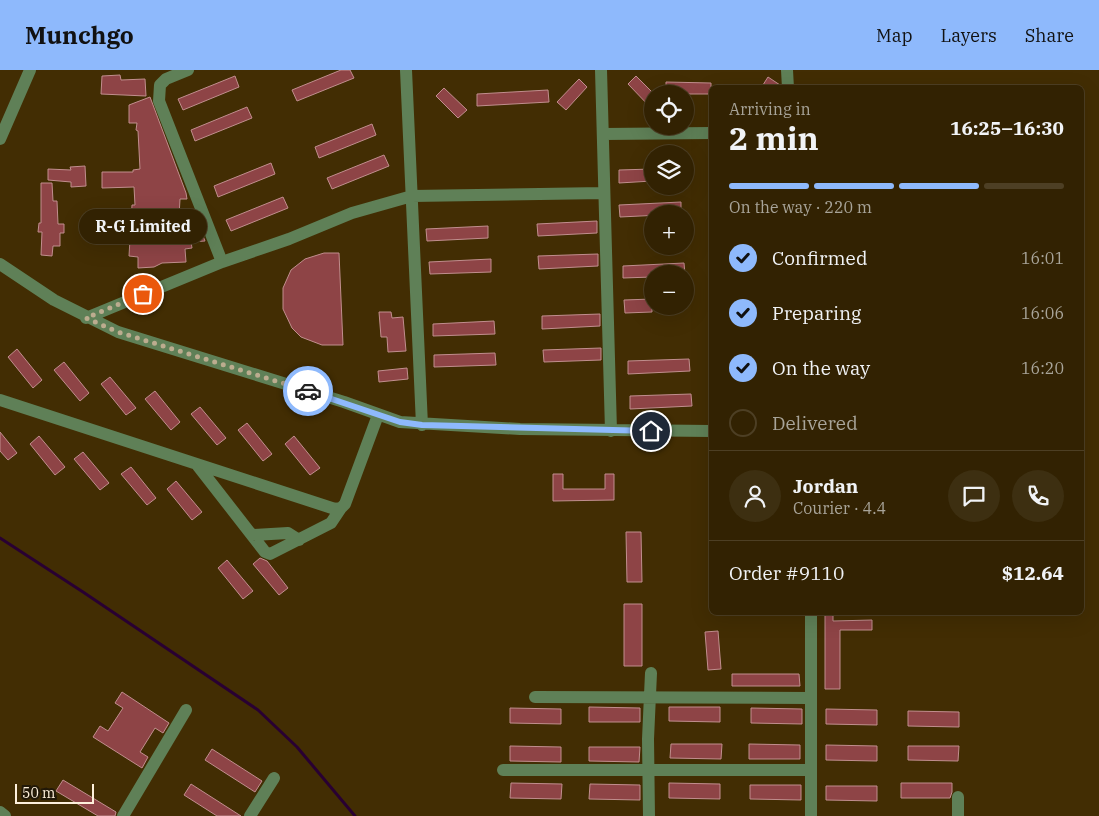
<!DOCTYPE html>
<meta charset="utf-8">
<style>
:root{--surface:#322202;--page:#3d2f11;--text:#f1f3f6;--muted:#a8a499;--line:#4d3f24;--accent:#8eb9fc}
body{margin:0;font-family:"IBM Plex Serif",serif;background:var(--page);color:var(--text);height:100vh;display:flex;flex-direction:column;font-size:19px;white-space:nowrap}
*{box-sizing:border-box;margin:0}
p{font-size:16px;color:var(--muted)}
.icon{flex:none;width:28px;height:28px;fill:none;stroke:currentColor;stroke-width:2;stroke-linecap:round;stroke-linejoin:round}
.map{position:relative;flex:1;overflow:hidden}
.details{position:absolute;left:709px;top:15px;width:375px;height:530px;display:flex;flex-direction:column;background:var(--surface);border-radius:8px;box-shadow:0 5px 20px #0002,0 0 0 1px var(--line)}
.details>*{flex:none}
.controls{position:absolute;left:644px;top:15px;display:grid;gap:10px}
.controls a{display:grid;place-items:center;width:50px;height:50px;border-radius:50%;background:var(--surface);box-shadow:0 5px 20px #0002,0 0 0 1px var(--line);font-size:25px}
.scale{position:absolute;left:15px;bottom:12px;width:79px;box-sizing:border-box;padding-left:5px;border:2px solid #fef0db;border-top:0;font-size:14px;line-height:18px;white-space:nowrap;color:#fef0db;-webkit-text-stroke:4px #211808;paint-order:stroke}
.pin{position:absolute;display:grid;place-items:center;width:42px;height:42px;color:#fff;margin:-21px;border:2px solid #fff;border-radius:50%;box-shadow:0 1px 5px #0007}
.courier{position:absolute;display:grid;place-items:center;width:50px;height:50px;margin:-25px;border:4px solid #8eb9fc;border-radius:50%;background:#fff;color:#222;box-shadow:0 1px 6px #0007}
.bubble{position:absolute;height:35px;border-radius:18px;background:var(--surface);box-shadow:0 5px 20px #0002,0 0 0 1px var(--line);font-size:16px;font-weight:700;line-height:35px;text-align:center}
.summary em{font-style:normal;font-weight:700}
.summary div{display:flex;flex-direction:column-reverse}
.summary{display:flex;align-items:center;justify-content:space-between;height:85px;padding:0 20px}
h1{font-size:32px;font-weight:700;line-height:38px}
.bar{display:grid;grid-template-columns:repeat(4,1fr);gap:8px 5px;align-content:center;height:60px;padding:0 20px}
.bar i{height:6px;border-radius:4px;background:var(--line)}
.bar .current{background:var(--accent)}
.bar p{grid-column:span 4}
.line{display:flex;align-items:center;gap:12px;padding:0 20px;border-top:1px solid var(--line)}
.line div{flex:1}
.round{display:grid;place-items:center;flex:none;width:52px;height:52px;border-radius:26px;background:var(--page)}
ol{padding:0 20px;list-style:none}
li{display:flex;align-items:center;gap:15px;height:55px}
li p{margin-inline-start:auto}
li .icon{padding:5px;border-radius:50%;background:var(--accent);color:#111;stroke-width:4}
li:last-child{color:var(--muted)}
li i{width:28px;height:28px;border:2px solid var(--line);border-radius:50%}
header{display:flex;align-items:center;gap:30px;box-sizing:border-box;height:70px;padding:0 25px;background:var(--accent);color:#111}
header strong{font-size:24px}
nav{display:flex;gap:28px;margin-inline-start:auto;font-size:18px}
.map>svg:first-child{display:block}
</style>
<header>
<strong>Munchgo</strong>
<nav><a>Map</a><a>Layers</a><a>Share</a></nav>
</header>
<div class="map">
<svg width="1099" height="746" viewBox="0 0 1099 746">
<rect width="100%" height="100%" fill="#422d03"/>
<g fill="none" stroke-linecap="round" stroke-linejoin="round">
<path stroke="#290032" stroke-width="3" d="M0,468l83,54 175,118 39,37 58,69"/>
</g>
<path fill="#8e4446" stroke="#c18e8e" d="M341,0h9l4,8 -57,23 -5,-11z
M120,5l1,5 24,-1 1,17 -45,-2 1,-18z
M235,6l4,11 -56,23 -5,-11z
M636,6l16,16v17l-24,-25z
M768,7l12,8v3h-19z
M579,9l8,8 -21,23 -9,-8z
M666,12l45,1v11h-45z
M444,18l23,22 -9,8 -22,-22z
M548,20l1,12 -72,4v-12z
M150,27l36,96 1,6h-7l-2,35 23,-3 4,10 -14,1 1,6 -7,1 1,13 -24,1 -8,4 -16,1v-11l-9,-1 3,-51h3l-1,-18 -32,1v-16h31v-2l7,-1 -2,-38 -2,-1 1,-7h-8v-18z
M247,37l5,11 -57,23 -4,-11z
M372,54l4,11 -57,23 -4,-11z
M384,85l5,11 -57,23 -5,-11z
M271,93l4,11 -57,23 -4,-11z
M85,96l1,20 -15,1v-5l-23,-2v-11l23,1 -1,-3z
M652,99v12l-33,2v-13z
M41,113h11l1,18h4l1,23h6v9h-4v13h-7l-1,10 -11,-1 1,-23h-4l1,-9h2z
M283,127l5,11 -57,23 -5,-11z
M681,132v12l-61,3 -1,-12z
M597,151v12l-59,3 -1,-12z
M488,156v12l-61,3 -1,-12z
M324,183h15l4,92h-21l-21,-8 -9,-9 -9,-19v-21l8,-18 14,-11z
M598,184v12l-59,3 -1,-13z
M491,189v13l-61,2 -1,-12z
M684,193l1,11h-33v3l-29,1v-12z
M652,229v13l-27,1 -1,-13z
M379,242h12l1,6 11,-1 3,34 -18,1 -1,-15h-6z
M600,244v12l-58,3v-13z
M494,251l1,13 -62,2v-12z
M601,278v12l-57,2 -1,-12z
M17,279l25,31 -9,8 -25,-31z
M495,283l1,12 -62,2v-12z
M689,289l1,12 -62,3v-13z
M64,292l25,31 -9,8 -26,-31z
M407,298l1,11 -29,3 -1,-11z
M110,307l26,31 -10,7 -25,-31z
M155,321l25,31 -9,8 -26,-31z
M691,324l1,12 -62,3v-13z
M200,337l26,31 -9,7 -26,-31z
M247,353l25,31 -9,7 -25,-31z
M0,362l17,21 -9,7 -8,-9z
M39,366l26,31 -10,8 -25,-31z
M294,366l26,32 -10,7 -25,-31z
M83,382l26,31 -9,7 -26,-31z
M131,397l25,31 -9,7 -26,-31z
M553,404h10v15h42v-15h9v26l-61,1z
M176,411l26,31 -10,8 -25,-31z
M626,462h15l1,50h-15z
M260,488l7,3 21,27 -9,7 -26,-31z
M227,490l26,31 -10,8 -25,-31z
M624,534h18v62h-18z
M825,542h8v9l39,-1v10h-32v59h-15z
M718,561l3,38 -13,1 -3,-38z
M732,604h67l1,12h-68z
M122,622l47,31 -6,10 -8,-5 -15,24 8,5 -6,11 -49,-31 7,-11 8,5 15,-23 -8,-5z
M589,637l51,1v14h-51z
M669,637h51v15l-51,-1z
M510,638l51,1v15l-51,-1z
M751,638l51,1v15l-51,-1z
M826,639l51,1v15l-51,-1z
M908,641l51,1v15l-51,-1z
M671,674h51l-1,15 -51,-1z
M749,674l51,1v14h-51z
M826,675l51,1v15l-51,-1z
M510,676l51,1v15l-51,-1z
M908,676h51l-1,15 -50,-1z
M589,677h51l-1,15 -50,-1z
M212,679l50,32 -7,11 -50,-32z
M63,710l53,32 -1,4h-17l-42,-25z
M511,713l51,1 -1,15 -51,-1z
M669,713l51,1v15l-51,-1z
M901,713h51v9l-2,6h-49z
M191,714l50,32h-24l-33,-21z
M590,714l50,1v15l-51,-1z
M750,715h51v15l-51,-1z
M826,716h51v15l-51,-1z"/>
<g fill="none" stroke-linecap="round" stroke-linejoin="round">
<path stroke="#5f8057" stroke-width="12" d="M188,0l-22,9 -6,6 -1,16 63,161
M406,0l16,355
M601,0l10,361
M787,0l1,18
M604,64l107,-1
M0,69l30,-69
M0,194l54,36 64,32 226,70 56,20 120,7 191,2
M86,248l136,-56 67,-23 63,-26 60,-17 191,-3
M0,330l335,109 6,-1 4,-4 33,-89
M198,396l67,86 5,2 61,-31 10,-15
M252,465l36,-2 11,7
M535,627l275,1
M503,700h308
M0,742l5,4
M123,746l63,-106
M250,746l24,-38
M649,746l-1,-77 3,-66
M811,746v-204
M958,746v-19"/>
</g>
<g fill="none" stroke-linecap="round" stroke-linejoin="round">
<path stroke="#bcac8f" stroke-width="5" stroke-dasharray="0 9" d="M143,224l-57,24 32,14 190,59"/>
<path stroke="#8eb9fc" stroke-width="6" d="M308,321l92,31 22,3 229,6"/>
</g>
</svg>
<div class="controls">
<a><svg class="icon" aria-label="locate" viewBox="0 0 24 24"><circle cx="12" cy="12" r="6"/><path d="M12 2v4M12 18v4M2 12h4M18 12h4"/></svg></a>
<a><svg class="icon" aria-label="layers" viewBox="0 0 24 24"><path d="M12 4l9 5-9 5-9-5zM3 14l9 5 9-5"/></svg></a>
<a>+</a>
<a>−</a>
</div>
<div class="scale">50 m</div>
<div class="pin" style="left:143px;top:224px;background:#ea580c"><svg class="icon" aria-label="bag" viewBox="0 0 24 24"><path d="M5 8h14l-1 12H6zM9 8a3 3 0 0 1 6 0"/></svg></div>
<div class="pin" style="left:651px;top:361px;background:#1f2937"><svg class="icon" aria-label="home" viewBox="0 0 24 24"><path d="M3 11l9-7 9 7M6 9v11h12V9"/></svg></div>
<div class="courier" style="left:308px;top:321px"><svg class="icon" aria-label="car" viewBox="0 0 24 24"><path d="M5 17H2v-5l4-1 3-4h7l3 4 3 1v5h-3M9 17h6M6 11h13"/><circle cx="7" cy="17" r="2"/><circle cx="17" cy="17" r="2"/></svg></div>
<div class="bubble" style="left:79px;top:139px;width:128px">R-G Limited</div>
<section class="details">
<div class="summary"><div><h1>2 min</h1><p>Arriving in</p></div><em>16:25–16:30</em></div>
<div class="bar"><i class="current"></i><i class="current"></i><i class="current"></i><i></i><p>On the way · 220 m</p></div>
<ol>
<li><svg class="icon" aria-label="check" viewBox="0 0 24 24"><path d="M5 12l5 5 9-10"/></svg>Confirmed<p>16:01</p></li>
<li><svg class="icon" aria-label="check" viewBox="0 0 24 24"><path d="M5 12l5 5 9-10"/></svg>Preparing<p>16:06</p></li>
<li><svg class="icon" aria-label="check" viewBox="0 0 24 24"><path d="M5 12l5 5 9-10"/></svg>On the way<p>16:20</p></li>
<li><i></i>Delivered</li>
</ol>
<div class="line" style="height:90px"><a class="round"><svg class="icon" aria-label="person" viewBox="0 0 24 24"><circle cx="12" cy="8" r="4"/><path d="M4 21q1-7 8-7t8 7"/></svg></a><div><b>Jordan</b><p>Courier · 4.4</p></div><a class="round"><svg class="icon" aria-label="chat" viewBox="0 0 24 24"><path d="M4 5h16v11H9l-5 4z"/></svg></a><a class="round"><svg class="icon" aria-label="phone" viewBox="0 0 24 24"><path d="M5 4h4l2 5-3 2q2 4 5 5l2-3 5 2v4C11 20 4 13 5 4z"/></svg></a></div>
<div class="line" style="height:65px"><div>Order #9110</div><b>$12.64</b></div>
</section>
</div>
